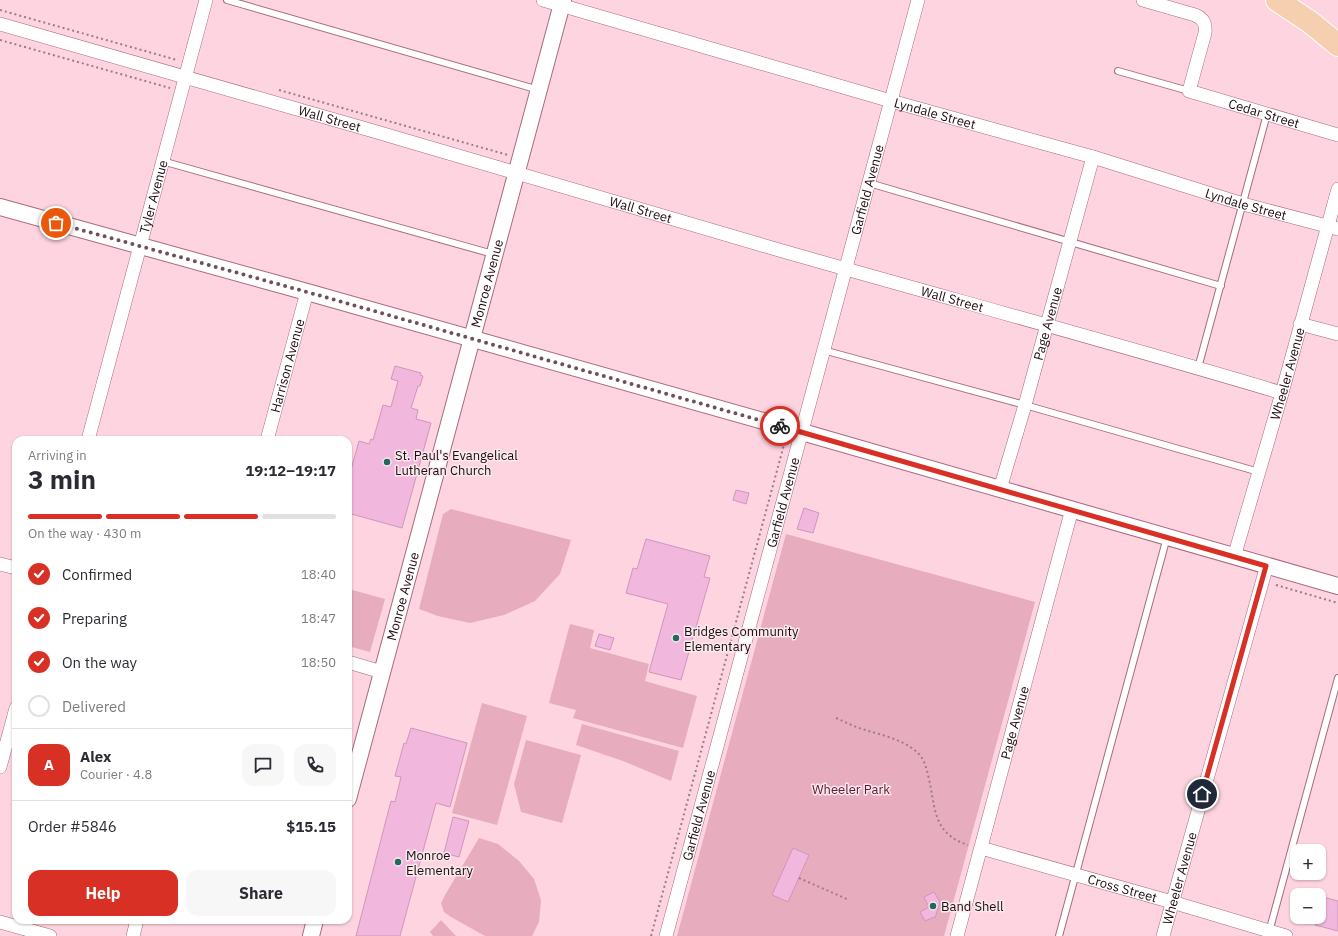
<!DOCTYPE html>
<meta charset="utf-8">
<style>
:root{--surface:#fff;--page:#f7f7f7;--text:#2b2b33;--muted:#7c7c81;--line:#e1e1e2;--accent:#d93025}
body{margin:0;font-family:"IBM Plex Sans",sans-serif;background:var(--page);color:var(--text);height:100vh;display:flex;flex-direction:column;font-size:15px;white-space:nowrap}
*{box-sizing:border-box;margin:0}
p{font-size:13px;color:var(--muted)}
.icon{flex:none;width:22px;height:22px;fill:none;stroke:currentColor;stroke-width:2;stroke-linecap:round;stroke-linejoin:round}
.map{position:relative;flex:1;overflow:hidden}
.side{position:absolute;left:12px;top:436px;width:340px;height:488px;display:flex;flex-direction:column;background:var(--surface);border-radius:12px;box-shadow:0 1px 3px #0004}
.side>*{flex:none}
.fabs{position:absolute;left:1290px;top:844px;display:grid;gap:8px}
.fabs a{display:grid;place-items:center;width:36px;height:36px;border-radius:8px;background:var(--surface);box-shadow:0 1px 3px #0004;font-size:20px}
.pin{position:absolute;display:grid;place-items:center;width:34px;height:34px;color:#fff;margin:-17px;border:2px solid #fff;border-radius:50%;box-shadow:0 1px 4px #0007}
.courier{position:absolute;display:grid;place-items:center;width:40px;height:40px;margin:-20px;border:3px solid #d93025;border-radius:50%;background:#fff;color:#222;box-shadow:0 1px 5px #0007}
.summary em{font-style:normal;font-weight:800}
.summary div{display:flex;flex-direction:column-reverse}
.summary{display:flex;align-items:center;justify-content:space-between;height:68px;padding:0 16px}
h1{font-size:26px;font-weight:800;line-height:30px}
.bar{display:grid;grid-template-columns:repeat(4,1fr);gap:6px 4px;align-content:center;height:48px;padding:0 16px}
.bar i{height:5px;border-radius:3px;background:var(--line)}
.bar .active{background:var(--accent)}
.bar p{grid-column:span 4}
.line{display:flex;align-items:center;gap:10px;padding:0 16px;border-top:1px solid var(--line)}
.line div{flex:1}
.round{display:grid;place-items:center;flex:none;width:42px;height:42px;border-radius:12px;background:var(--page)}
ol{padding:0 16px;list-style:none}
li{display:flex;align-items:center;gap:12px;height:44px}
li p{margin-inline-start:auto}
li .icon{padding:4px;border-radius:50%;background:var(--accent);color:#fff;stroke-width:4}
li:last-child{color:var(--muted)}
li i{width:22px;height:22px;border:2px solid var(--line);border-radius:50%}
.cta{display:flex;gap:8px;margin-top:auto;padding:8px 16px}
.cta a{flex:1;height:46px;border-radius:12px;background:var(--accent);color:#fff;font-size:16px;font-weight:800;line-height:46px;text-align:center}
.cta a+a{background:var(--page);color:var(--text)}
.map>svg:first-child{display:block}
</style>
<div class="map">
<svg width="1338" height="936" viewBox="0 0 1338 936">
<rect width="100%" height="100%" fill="#fed4e0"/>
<path fill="#e7acbd" d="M451,509l120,31 -11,34 -25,27 -31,14 -34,8 -32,-7 -19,-7 24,-95z
M786,534l249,68 -91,334h-267z
M349,589l36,10 -15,53 -22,-6v-53z
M570,624l24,6 -4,18 59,16 -4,17 52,15 -14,52 -110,-30 3,-8 -27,-7z
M482,703l45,13 -30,109 -45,-12z
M582,724l97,27 -8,30 -48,-20 -47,-16z
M526,740l55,15 -19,68 -41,-11 -7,-28z
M479,838l19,6 21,17 15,18 7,21 -2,22 -7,14h-47l-34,-19 -7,-5 -3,-9 4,-8z
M441,920l15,16h-23l-3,-4z"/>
<path fill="#f1b7dd" stroke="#cf96bc" d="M395,366l26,7 -1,2 3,1 -3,10h-2l-7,22 7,2 -2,9 15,4 -29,105 -54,-15v-33l11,-39 10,3 2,-5 2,1 10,-35 8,2 7,-26 -7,-2z
M736,490l13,3 -3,11 -13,-4z
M804,508l15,5 -6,20 -16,-4z
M646,539l64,17 -6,21 6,1 -29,102 -32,-8 19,-68 -42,-11 7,-25 4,1z
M599,634l15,4 -4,12 -15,-4z
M411,728l56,15 -17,64 -14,-4 -36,133h-44l35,-135 4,1 6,-25 -6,-1 9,-33 2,1z
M453,817l16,4 -10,36 -15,-4z
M793,848l16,7 -21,47 -16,-7z
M934,892l6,10 -5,16 -1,-1 -9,4 -5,-9 9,-5 -5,-10z
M1323,897l15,4v30l-23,-6 2,-8h2v-6z"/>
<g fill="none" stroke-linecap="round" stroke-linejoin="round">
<g stroke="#a96a7e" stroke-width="8">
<path id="service" d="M227,0l312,90
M1118,71l71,20
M162,161l331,93
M869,183l352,103
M823,350l202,55 234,67
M1198,368l69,-254
M1269,932l69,-254
M1059,936l108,-399"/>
</g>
<g stroke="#a96a7e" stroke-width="14">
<g id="minor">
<path id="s1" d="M543,0l348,101 202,56 150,47 95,25"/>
<path id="s2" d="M1143,0l52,15c9,4 11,9 10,18l-16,58 149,44"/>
<path id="s3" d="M0,24c260,73 520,150 779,226 168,48 336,93 503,143"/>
<path d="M1300,324l38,10"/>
<path id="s4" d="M88,440l118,-440"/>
<path id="s5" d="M267,440l40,-148"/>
<path id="s6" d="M1000,489l25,-84 68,-248"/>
<path id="s7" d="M1234,557l48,-164 56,-204"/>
<path d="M0,564l16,4"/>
<path d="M348,662l34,10"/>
<path d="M0,767l16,-59"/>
<path id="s8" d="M981,848l191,54 114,34"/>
<path d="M0,922l50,14"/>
<path d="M133,936l4,-16"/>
<path id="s9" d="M666,936l252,-936"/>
<path id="s10" d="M957,936l115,-427"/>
<path id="s11" d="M1163,936l104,-371"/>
</g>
</g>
<g stroke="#a96a7e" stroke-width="18">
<g id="tertiary">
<path d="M0,207l307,85 495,140 536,154"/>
<path id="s12" d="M348,799l215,-799"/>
<path d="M311,936l4,-16"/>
</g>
</g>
<g stroke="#fff" stroke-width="24">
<path id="motorway" d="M1277,0l33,22 28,23"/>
</g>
<path stroke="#9d7b85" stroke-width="2" stroke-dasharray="2 3" stroke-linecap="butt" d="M0,10l177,50
M0,40l170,48
M279,90l229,65
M1276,585l62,18
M836,718c9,4 17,8 26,11 19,6 41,10 56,24 6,6 8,14 10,22 8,31 3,58 40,70
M799,878l50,22
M651,936l134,-495"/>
<use href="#service" stroke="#fff" stroke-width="6"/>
<use href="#minor" stroke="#fff" stroke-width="13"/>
<use href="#tertiary" stroke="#fff" stroke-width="16"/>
<use href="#motorway" stroke="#f6cfb1" stroke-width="22"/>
</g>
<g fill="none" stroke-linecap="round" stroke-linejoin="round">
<path stroke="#6e505a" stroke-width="4" stroke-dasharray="0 7.2" d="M56,223l251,69 473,134"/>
<path stroke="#d93025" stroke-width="5" d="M780,426l486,140 -64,228"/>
</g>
<g fill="#22685c" stroke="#f8eaed" stroke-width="1.5">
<circle cx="387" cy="462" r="4"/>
<circle cx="676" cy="638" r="4"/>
<circle cx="398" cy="862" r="4"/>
<circle cx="933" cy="906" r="4"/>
</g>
<g text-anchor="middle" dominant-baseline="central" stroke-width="3" stroke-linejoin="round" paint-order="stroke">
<g font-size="13" fill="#210912" stroke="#f8eaed">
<text stroke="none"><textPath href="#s2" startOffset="215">Cedar Street</textPath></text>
<text stroke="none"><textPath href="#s1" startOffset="408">Lyndale Street</textPath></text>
<text stroke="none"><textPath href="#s3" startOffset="343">Wall Street</textPath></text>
<text stroke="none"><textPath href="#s9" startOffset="773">Garfield Avenue</textPath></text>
<text stroke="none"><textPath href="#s4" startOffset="252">Tyler Avenue</textPath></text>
<text stroke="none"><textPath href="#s1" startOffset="732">Lyndale Street</textPath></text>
<text stroke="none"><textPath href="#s3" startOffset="667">Wall Street</textPath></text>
<text stroke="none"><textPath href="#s12" startOffset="534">Monroe Avenue</textPath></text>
<text stroke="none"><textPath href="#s3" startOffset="991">Wall Street</textPath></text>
<text stroke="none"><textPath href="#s6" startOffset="172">Page Avenue</textPath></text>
<text stroke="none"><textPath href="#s5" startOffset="77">Harrison Avenue</textPath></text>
<text stroke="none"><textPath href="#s7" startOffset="191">Wheeler Avenue</textPath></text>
<text stroke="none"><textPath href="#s9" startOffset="449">Garfield Avenue</textPath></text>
<text stroke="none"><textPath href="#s12" startOffset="210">Monroe Avenue</textPath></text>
<text stroke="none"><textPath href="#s10" startOffset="221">Page Avenue</textPath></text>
<text stroke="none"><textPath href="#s9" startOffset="125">Garfield Avenue</textPath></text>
<text stroke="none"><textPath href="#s11" startOffset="60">Wheeler Avenue</textPath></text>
<text stroke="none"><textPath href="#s8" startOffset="147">Cross Street</textPath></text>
</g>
<g font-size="13" fill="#210912" stroke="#f8eaed" text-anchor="start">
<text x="395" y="455">St. Paul's Evangelical<tspan x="395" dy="15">Lutheran Church</tspan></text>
<text x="684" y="631">Bridges Community<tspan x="684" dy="15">Elementary</tspan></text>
<text x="406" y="855">Monroe<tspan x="406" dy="15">Elementary</tspan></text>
<text x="941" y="906">Band Shell</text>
</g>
<g font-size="13" fill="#631235" stroke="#f8eaed">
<text x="851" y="789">Wheeler Park</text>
</g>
</g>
</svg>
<div class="fabs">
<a>+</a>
<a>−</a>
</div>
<div class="pin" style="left:56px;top:223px;background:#ea580c"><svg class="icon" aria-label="bag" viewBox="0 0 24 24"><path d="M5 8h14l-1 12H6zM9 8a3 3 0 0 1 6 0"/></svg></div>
<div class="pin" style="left:1202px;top:794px;background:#1f2937"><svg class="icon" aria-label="home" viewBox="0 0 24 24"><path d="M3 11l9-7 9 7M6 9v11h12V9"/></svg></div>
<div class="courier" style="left:780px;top:426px"><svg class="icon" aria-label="bike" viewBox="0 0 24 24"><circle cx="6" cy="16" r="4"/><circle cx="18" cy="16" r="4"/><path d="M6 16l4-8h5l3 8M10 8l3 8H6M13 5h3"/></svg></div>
<section class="side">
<div class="summary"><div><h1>3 min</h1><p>Arriving in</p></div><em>19:12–19:17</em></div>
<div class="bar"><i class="active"></i><i class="active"></i><i class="active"></i><i></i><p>On the way · 430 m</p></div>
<ol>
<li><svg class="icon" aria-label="check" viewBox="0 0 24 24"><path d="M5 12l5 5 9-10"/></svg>Confirmed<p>18:40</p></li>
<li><svg class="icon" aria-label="check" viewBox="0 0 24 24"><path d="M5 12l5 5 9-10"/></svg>Preparing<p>18:47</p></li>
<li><svg class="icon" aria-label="check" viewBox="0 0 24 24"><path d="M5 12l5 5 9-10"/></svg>On the way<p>18:50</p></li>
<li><i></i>Delivered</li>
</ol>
<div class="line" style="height:72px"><b class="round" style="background:var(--accent);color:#fff">A</b><div><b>Alex</b><p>Courier · 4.8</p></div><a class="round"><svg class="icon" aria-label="chat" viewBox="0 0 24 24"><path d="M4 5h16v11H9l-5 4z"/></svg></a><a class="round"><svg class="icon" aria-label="phone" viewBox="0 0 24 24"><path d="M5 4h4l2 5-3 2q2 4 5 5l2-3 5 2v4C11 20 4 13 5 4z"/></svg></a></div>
<div class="line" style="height:52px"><div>Order #5846</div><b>$15.15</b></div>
<div class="cta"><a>Help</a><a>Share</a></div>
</section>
</div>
